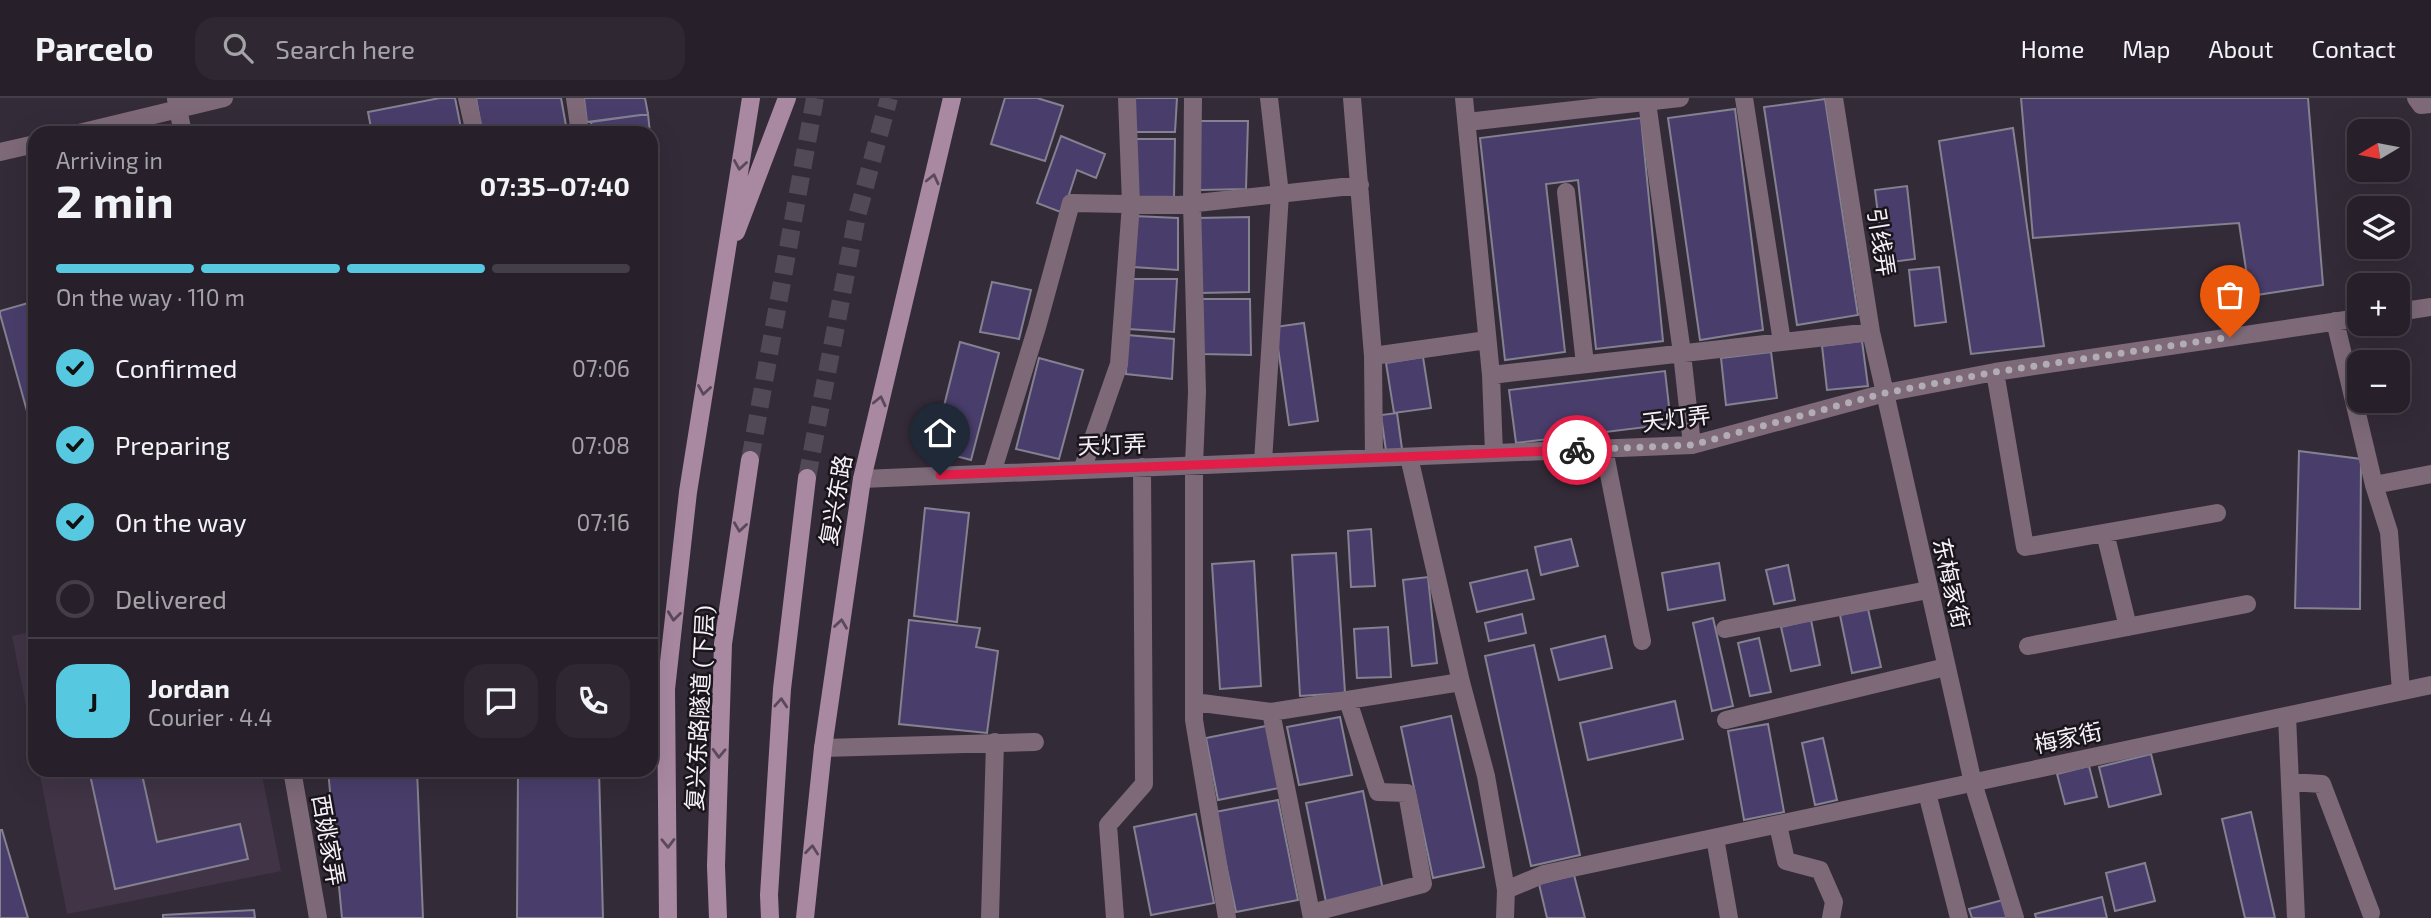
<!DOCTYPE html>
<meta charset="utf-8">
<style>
:root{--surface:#27202a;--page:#2f2832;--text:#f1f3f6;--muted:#a4a3a8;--line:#433e47;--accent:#56c9e0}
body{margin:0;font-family:"Exo 2","Noto Sans SC",sans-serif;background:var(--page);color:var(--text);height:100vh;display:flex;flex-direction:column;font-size:26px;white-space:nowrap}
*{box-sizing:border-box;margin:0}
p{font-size:23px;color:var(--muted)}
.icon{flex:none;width:38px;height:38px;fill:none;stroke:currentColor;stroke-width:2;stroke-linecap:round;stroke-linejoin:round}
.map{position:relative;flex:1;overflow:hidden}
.drawer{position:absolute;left:28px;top:28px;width:630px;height:651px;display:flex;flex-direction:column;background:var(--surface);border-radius:21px;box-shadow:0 7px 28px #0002,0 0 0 2px var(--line)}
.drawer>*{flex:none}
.needle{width:46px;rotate:260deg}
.fabs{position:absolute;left:2347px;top:21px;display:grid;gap:14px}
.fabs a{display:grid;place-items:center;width:63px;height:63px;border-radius:14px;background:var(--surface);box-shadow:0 7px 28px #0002,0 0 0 2px var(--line);font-size:35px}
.pin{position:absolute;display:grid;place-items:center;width:60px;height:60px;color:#fff;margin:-72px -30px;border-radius:50% 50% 50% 0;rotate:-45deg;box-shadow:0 0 7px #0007}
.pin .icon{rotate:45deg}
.courier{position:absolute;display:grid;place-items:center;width:70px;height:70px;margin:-35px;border:5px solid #e11d48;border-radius:50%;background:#fff;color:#222;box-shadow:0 2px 9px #0007}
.headline em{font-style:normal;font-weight:700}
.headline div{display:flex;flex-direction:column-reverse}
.headline{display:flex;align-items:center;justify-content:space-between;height:119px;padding:0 28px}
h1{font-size:46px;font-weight:700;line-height:52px}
.bar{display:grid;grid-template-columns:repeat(4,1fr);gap:10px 7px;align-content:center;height:84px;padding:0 28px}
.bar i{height:9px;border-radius:5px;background:var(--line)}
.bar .selected{background:var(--accent)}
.bar p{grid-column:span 4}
.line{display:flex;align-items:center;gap:18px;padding:0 28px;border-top:2px solid var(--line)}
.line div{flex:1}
.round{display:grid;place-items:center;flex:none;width:74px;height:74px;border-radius:21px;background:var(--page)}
ol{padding:0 28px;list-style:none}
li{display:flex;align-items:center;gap:21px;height:77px}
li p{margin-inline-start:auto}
li .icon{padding:7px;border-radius:50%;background:var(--accent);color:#111;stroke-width:4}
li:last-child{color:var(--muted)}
li i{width:38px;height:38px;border:4px solid var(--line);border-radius:50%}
header{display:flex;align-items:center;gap:42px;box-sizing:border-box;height:98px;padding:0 35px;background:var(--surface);border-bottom:2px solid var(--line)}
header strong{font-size:33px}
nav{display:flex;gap:38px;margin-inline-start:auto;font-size:24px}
.search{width:490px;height:63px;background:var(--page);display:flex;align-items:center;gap:18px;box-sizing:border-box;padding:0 24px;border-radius:21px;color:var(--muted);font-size:26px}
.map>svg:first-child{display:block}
</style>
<header>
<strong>Parcelo</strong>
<div class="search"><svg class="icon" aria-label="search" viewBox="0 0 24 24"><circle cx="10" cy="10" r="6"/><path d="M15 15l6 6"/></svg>Search here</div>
<nav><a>Home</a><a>Map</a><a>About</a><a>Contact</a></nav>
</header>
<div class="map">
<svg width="2431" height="820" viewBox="0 0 2431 820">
<rect width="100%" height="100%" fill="#342b38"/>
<path fill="#403446" d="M35,533v120l-23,-115z
M39,672h222l20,101 -214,43z"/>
<path fill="#493e6b" stroke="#848191" stroke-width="2" d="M440,0h15l7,35h-90l-4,-21z
M476,0h85l6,33 -85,2z
M584,0h61l3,16 -61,8z
M1005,0h32l26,8 -18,55 -54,-17z
M1134,0h43l-2,34h-40z
M2021,0h287l15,187 -73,11 -11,-73 -206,15z
M1825,1l33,216 -61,10 -33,-218z
M1735,11l28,221 -63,10 -32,-222z
M648,16l2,19h-57l-2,-11z
M1641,20l22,223 -67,8 -18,-169 -32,4 19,168 -60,8 -25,-222z
M1199,23h49l-2,68 -46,1z
M342,29l2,6h-29z
M2013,30l31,218 -73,8 -32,-213z
M1061,38l44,18 -9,24 -19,-8 -14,43 -26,-10z
M1135,41h40l-1,59h-39z
M653,56l5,40 -7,1v-40z
M1907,88l8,73 -31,4 -9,-73z
M1134,118l44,2v52l-45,-3z
M1249,119v75l-50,1 -2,-75z
M1939,169l7,55 -31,4 -6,-56z
M1130,181h47l-3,53 -46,-3z
M992,184l39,8 -12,49 -39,-7z
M1198,201h52l1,56 -50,-1z
M35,203v139l-35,-126v-3z
M1304,225l14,98 -29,4 -14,-98z
M1127,237l47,4 -2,40 -46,-5z
M1862,243l6,45 -41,4 -5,-44z
M960,244l39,11 -28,107 -38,-10z
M1771,254l6,46 -51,7 -5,-47z
M1423,259l8,51 -37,5 -8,-50z
M1039,260l44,12 -24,89 -43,-10z
M1665,273l6,53 -155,19 -7,-53z
M1397,315l5,36 -16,2 -5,-36z
M2299,353l62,8 -1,150 -65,-1z
M925,410l44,5 -12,109 -43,-6z
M1371,431l4,57 -24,1 -3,-56z
M1571,441l7,27 -37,9 -6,-28z
M1336,455l9,140 -45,3 -8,-141z
M1254,463l7,125 -41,3 -8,-125z
M1719,465l6,37 -57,10 -6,-37z
M1788,467l7,35 -21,4 -8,-34z
M1527,472l7,29 -57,13 -7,-29z
M1428,479l9,86 -25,3 -9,-86z
M1868,511l13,58 -29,6 -12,-58z
M1522,516l4,19 -37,8 -4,-18z
M1713,520l20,88 -21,5 -19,-88z
M909,522l71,8 -4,19 22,4 -11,82 -88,-9z
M1811,522l9,45 -29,6 -10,-44z
M1388,529l3,50 -34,1 -3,-49z
M1605,538l7,32 -53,12 -8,-31z
M1759,540l12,54 -21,4 -12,-53z
M1534,547l46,210 -49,11 -46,-210z
M1675,603l8,38 -95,21 -8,-37z
M1451,618l33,151 -51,11 -32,-151z
M1340,619l12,58 -53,10 -12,-58z
M1768,626l16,88 -40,8 -16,-89z
M1271,627l13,62 -66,13 -12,-62z
M1823,640l14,62 -22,5 -13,-62z
M2151,656l10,40 -52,13 -10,-40z
M2089,668l8,31 -32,7 -8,-30z
M89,672h52l16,72 83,-18 8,35 -133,30z
M328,672h89l6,148h-81z
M518,672h81l4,148h-86z
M1363,693l20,99 -57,12 -20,-99z
M1278,702l20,100 -62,12 -21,-100z
M2251,714l24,106h-30l-23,-99z
M1196,716l18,89 -63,12 -17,-88z
M0,732h2l26,88h-28z
M2145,765l10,38 -40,10 -9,-38z
M1574,777l11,43h-38l-8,-34z
M2102,799l5,21h-71l-1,-4z
M2003,802l4,18h-35l-3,-9z
M254,812l1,8h-92v-3z"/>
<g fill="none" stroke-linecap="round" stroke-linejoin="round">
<path stroke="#514955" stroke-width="18" stroke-dasharray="18 9" stroke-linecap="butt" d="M750,362l65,-362
M807,380l50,-262 32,-118"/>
<path stroke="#7d6978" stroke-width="18" d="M467,0l8,35
M575,0l5,35
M1193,0l-1,105 5,189 -3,73v255l33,198
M1352,0l21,258 1,102
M1464,0l27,277 3,78
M1744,0l38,244
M1834,0l37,234 14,61
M2416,0l5,7 10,-1
M1647,4l35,251 10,92
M1566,94l19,172
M2398,214l33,-5
M2335,223l39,164 15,47 12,159
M1373,258l114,-16
M1995,274l30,175 192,-34
M1491,277l380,-43
M1604,351l38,192
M1263,364l17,-268 -11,-96
M1082,372l37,-106 12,-160 -4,-106
M992,375l45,-146 34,-124 108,2 181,-20
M862,381l830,-34 193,-52 110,-21 364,-54
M2374,387l57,-11
M2105,435l23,94
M1725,531l203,-39
M2028,548l219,-42
M1194,604l77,10 190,-30
M1271,614l41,206
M2287,618l9,202
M1726,622l220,-53
M823,650l212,-6
M2290,684l32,2 49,129
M1973,685l42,135
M1927,695l32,125
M1778,727l8,36 34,9 14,32 -3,16
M1715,740l14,80
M1311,815l112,-29 -16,-91 -29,-1 -30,-91
M990,820l5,-176
M1115,820l-7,-93 36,-41 -2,-317"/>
<path stroke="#7d6978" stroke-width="18" d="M176,1l7,34
M1467,24l213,-24
M79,35l145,-35
M0,54l35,-8
M1885,295l88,390
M1409,359l52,225 25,94 20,114 -1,28
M292,672l26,148
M1506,792l38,-16 887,-189"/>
<path stroke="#a989a2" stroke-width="18" d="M736,134l51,-134
M668,820l-2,-229 22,-197 63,-394
M718,820l-2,-52 7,-222 27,-184
M770,820l-1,-23 13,-206 25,-211
M805,820l18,-170 39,-269 90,-381"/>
</g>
<defs><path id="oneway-chevron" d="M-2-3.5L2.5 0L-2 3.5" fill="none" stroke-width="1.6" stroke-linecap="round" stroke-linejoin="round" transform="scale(1.75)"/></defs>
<g stroke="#5a4958">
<use href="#oneway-chevron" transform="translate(740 67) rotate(99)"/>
<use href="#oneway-chevron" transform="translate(933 81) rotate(-77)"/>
<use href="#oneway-chevron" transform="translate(704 292) rotate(99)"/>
<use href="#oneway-chevron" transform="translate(880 303) rotate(-77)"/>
<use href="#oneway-chevron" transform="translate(740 429) rotate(98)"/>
<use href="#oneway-chevron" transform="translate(674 518) rotate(97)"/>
<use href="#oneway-chevron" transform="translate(841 526) rotate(-82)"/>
<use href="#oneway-chevron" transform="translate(781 605) rotate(-86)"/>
<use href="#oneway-chevron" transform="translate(719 655) rotate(92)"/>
<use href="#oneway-chevron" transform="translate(668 745) rotate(89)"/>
<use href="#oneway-chevron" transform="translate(812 752) rotate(-84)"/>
</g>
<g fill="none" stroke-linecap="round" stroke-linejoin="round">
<path stroke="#b2acb5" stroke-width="7" stroke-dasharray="0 12.6" d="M1577,352l115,-5 193,-52 110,-21 235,-35"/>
<path stroke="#e11d48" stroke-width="9" d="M940,377l637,-25"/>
</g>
<g text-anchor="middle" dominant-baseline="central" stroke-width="5" stroke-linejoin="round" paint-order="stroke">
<g font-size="23" fill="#f6f1f9" stroke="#19151b">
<text transform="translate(1882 144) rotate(81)">引线弄</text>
<text transform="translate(1676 320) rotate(-7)">天灯弄</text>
<text transform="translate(1112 346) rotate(-2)">天灯弄</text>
<text transform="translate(835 402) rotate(-80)">复兴东路</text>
<text transform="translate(1952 485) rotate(77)">东梅家街</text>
<text transform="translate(699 610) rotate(-87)">复兴东路隧道 (下层)</text>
<text transform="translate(2068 639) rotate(-12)">梅家街</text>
<text transform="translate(329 742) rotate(80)">西姚家弄</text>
</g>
</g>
</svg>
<div class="fabs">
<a><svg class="needle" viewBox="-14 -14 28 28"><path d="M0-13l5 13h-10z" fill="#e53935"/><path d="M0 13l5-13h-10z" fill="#a4a3a8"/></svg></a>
<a><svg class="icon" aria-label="layers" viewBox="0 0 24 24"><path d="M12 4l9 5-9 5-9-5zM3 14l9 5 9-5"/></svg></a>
<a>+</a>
<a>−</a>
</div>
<div class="pin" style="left:2230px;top:239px;background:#ea580c"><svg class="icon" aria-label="bag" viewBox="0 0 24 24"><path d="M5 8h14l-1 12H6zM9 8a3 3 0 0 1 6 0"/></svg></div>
<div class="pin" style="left:940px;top:377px;background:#1f2937"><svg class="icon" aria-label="home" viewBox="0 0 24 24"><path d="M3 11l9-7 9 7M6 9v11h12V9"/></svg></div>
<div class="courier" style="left:1577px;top:352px"><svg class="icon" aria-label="bike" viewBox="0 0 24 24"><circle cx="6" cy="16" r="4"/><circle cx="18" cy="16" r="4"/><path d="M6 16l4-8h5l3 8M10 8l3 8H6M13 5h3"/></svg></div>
<section class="drawer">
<div class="headline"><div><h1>2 min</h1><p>Arriving in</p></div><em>07:35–07:40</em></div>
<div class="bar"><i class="selected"></i><i class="selected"></i><i class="selected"></i><i></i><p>On the way · 110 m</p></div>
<ol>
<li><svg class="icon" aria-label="check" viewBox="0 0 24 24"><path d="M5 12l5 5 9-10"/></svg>Confirmed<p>07:06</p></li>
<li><svg class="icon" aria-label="check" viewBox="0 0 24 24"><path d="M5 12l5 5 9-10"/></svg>Preparing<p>07:08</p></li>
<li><svg class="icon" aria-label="check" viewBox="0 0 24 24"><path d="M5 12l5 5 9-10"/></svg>On the way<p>07:16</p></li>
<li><i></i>Delivered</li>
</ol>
<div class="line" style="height:126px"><b class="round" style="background:var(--accent);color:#111">J</b><div><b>Jordan</b><p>Courier · 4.4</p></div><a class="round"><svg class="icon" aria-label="chat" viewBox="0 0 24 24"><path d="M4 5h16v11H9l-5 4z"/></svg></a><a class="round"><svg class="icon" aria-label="phone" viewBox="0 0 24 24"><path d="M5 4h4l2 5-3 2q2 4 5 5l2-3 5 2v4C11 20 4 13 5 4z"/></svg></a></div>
</section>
</div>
